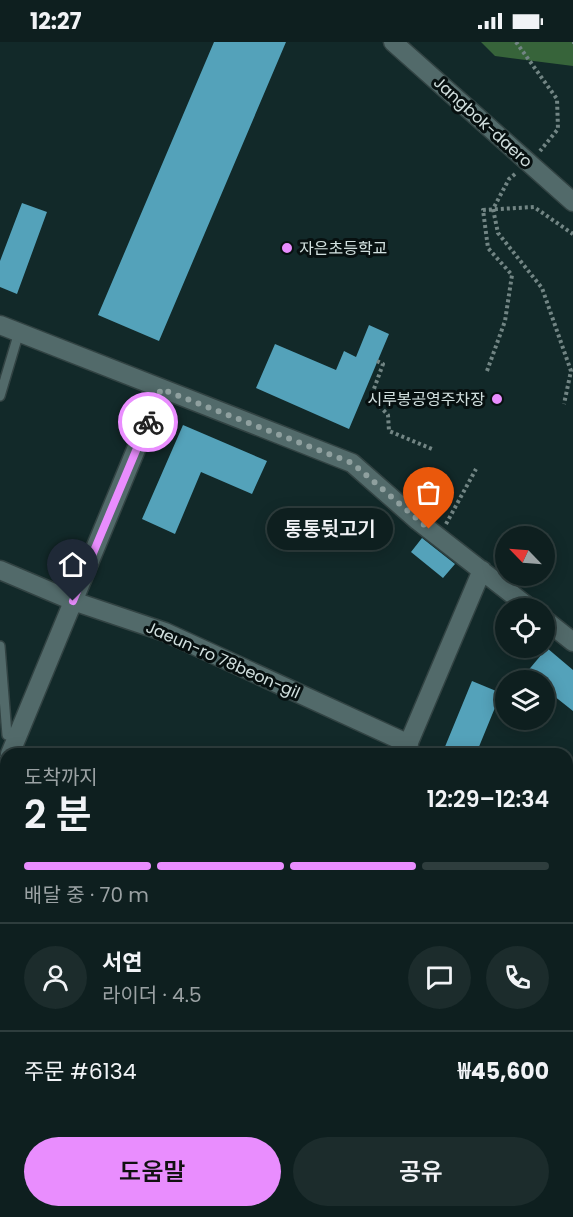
<!DOCTYPE html>
<html lang="ko">
<meta charset="utf-8">
<style>
:root{--surface:#0e1f1f;--page:#1c2c2c;--text:#f1f3f6;--muted:#9ba2a4;--line:#2e3d3d;--accent:#e98dfe}
body{margin:0;font-family:Poppins,"Noto Sans KR",sans-serif;background:var(--page);color:var(--text);height:100vh;display:flex;flex-direction:column;font-size:22px;white-space:nowrap}
*{box-sizing:border-box;margin:0}
p{font-size:20px;color:var(--muted)}
.icon{flex:none;width:33px;height:33px;fill:none;stroke:currentColor;stroke-width:2;stroke-linecap:round;stroke-linejoin:round}
.map{position:relative;flex:1;overflow:hidden}
.details{position:absolute;left:0px;top:706px;width:573px;height:470px;display:flex;flex-direction:column;background:var(--surface);border-radius:18px 18px 0 0;box-shadow:0 3px 15px #0003,0 0 0 2px var(--line)}
.details>*{flex:none}
.needle{width:39px;rotate:295deg}
.controls{position:absolute;left:495px;top:484px;display:grid;gap:12px}
.controls a{display:grid;place-items:center;width:60px;height:60px;border-radius:50%;background:var(--surface);box-shadow:0 3px 15px #0003,0 0 0 2px var(--line);font-size:30px}
.pin{position:absolute;display:grid;place-items:center;width:51px;height:51px;color:#fff;margin:-62px -26px;border-radius:50% 50% 50% 0;rotate:-45deg;box-shadow:0 0 6px #0007}
.pin .icon{rotate:45deg}
.courier{position:absolute;display:grid;place-items:center;width:60px;height:60px;margin:-30px;border:4px solid #e98dfe;border-radius:50%;background:#fff;color:#222;box-shadow:0 2px 8px #0007}
.bubble{position:absolute;height:42px;border-radius:21px;background:var(--surface);box-shadow:0 3px 15px #0003,0 0 0 2px var(--line);font-size:20px;font-weight:600;line-height:42px;text-align:center}
.summary em{font-style:normal;font-weight:600}
.summary div{display:flex;flex-direction:column-reverse}
.summary{display:flex;align-items:center;justify-content:space-between;height:102px;padding:0 24px}
h1{font-size:39px;font-weight:600;line-height:45px}
.bar{display:grid;grid-template-columns:repeat(4,1fr);gap:9px 6px;align-content:center;height:72px;padding:0 24px}
.bar i{height:8px;border-radius:4px;background:var(--line)}
.bar .active{background:var(--accent)}
.bar p{grid-column:span 4}
.line{display:flex;align-items:center;gap:15px;padding:0 24px;border-top:2px solid var(--line)}
.line div{flex:1}
.round{display:grid;place-items:center;flex:none;width:63px;height:63px;border-radius:32px;background:var(--page)}
.cta{display:flex;gap:12px;margin-top:auto;padding:12px 24px}
.cta a{flex:1;height:69px;border-radius:36px;background:var(--accent);color:#111;font-size:24px;font-weight:600;line-height:69px;text-align:center}
.cta a+a{background:var(--page);color:var(--text)}
.status{display:flex;justify-content:space-between;align-items:center;height:42px;padding:0 30px;background:var(--surface);direction:ltr}
.status svg{height:16px;fill:currentColor}
.map>svg:first-child{display:block}
</style>
<div class="status"><b>12:27</b><svg viewBox="0 0 49 12"><path d="M0 12V9h3v3zM5 12V6h3v6zM10 12V3h3v9zM15 12V0h3v12zM26 1h20v11H26zM47 4h2v5h-2z"/></svg></div>
<div class="map">
<svg width="573" height="1175" viewBox="0 0 573 1175">
<rect width="100%" height="100%" fill="#122929"/>
<path fill="#37643a" d="M481,0h92v24l-78,-10z"/>
<path fill="#54a2ba" d="M214,0h72l-127,299 -61,-26z
M22,161l25,9 -30,82 -17,-7v-26z
M369,283l20,9 -40,95 -93,-41 19,-44 61,26 8,-19 12,6z
M183,383l84,36 -15,33 -51,-22 -26,62 -33,-15z
M422,496l33,26 -12,14 -32,-26z
M547,606l26,22v41l-29,-23v-7h-8l-10,-8z
M472,639l29,12 -25,61h-34z"/>
<g fill="none" stroke-linecap="round" stroke-linejoin="round">
<g stroke="#324343" stroke-width="12">
<path id="lane" d="M0,354l19,-64
M0,604l7,89"/>
</g>
<g stroke="#324343" stroke-width="21">
<path id="street" d="M0,283l352,138 66,58 113,88
M0,528l73,31 92,31 244,112
M544,577l29,23
M10,712l151,-365
M404,712l78,-184
M0,736l6,-15
M0,804l6,2
M567,899l6,-15
M173,1170l20,5
M210,1175l2,-5
M451,1175l3,-5"/>
</g>
<g stroke="#324343" stroke-width="21">
<path id="secondary" d="M393,0l180,160"/>
</g>
<path stroke="#728584" stroke-width="4" stroke-dasharray="3 3" stroke-linecap="butt" d="M516,0l41,57 1,30 -18,22
M572,0h1
M515,132l-6,5 -16,30 5,24 44,55 29,83 -7,33
M377,319l6,3 -12,33 17,18 1,16 43,18
M487,329l18,-50 7,-46 -24,-27 -5,-38 51,-3 39,27
M446,482l30,-55"/>
<use href="#lane" stroke="#526a6a" stroke-width="9"/>
<use href="#street" stroke="#526a6a" stroke-width="18"/>
<use href="#secondary" stroke="#526a6a" stroke-width="18"/>
</g>
<g fill="none" stroke-linecap="round" stroke-linejoin="round">
<path stroke="#8fa09f" stroke-width="6" stroke-dasharray="0 10.8" d="M148,380l13,-33 191,74 77,66"/>
<path stroke="#e98dfe" stroke-width="8" d="M73,559l75,-179"/>
</g>
<g fill="#e98dfe" stroke="#071010" stroke-width="2">
<circle cx="287" cy="206" r="6"/>
<circle cx="497" cy="357" r="6"/>
</g>
<g text-anchor="middle" dominant-baseline="central" stroke-width="6" stroke-linejoin="round" paint-order="stroke">
<g font-size="16" fill="#d2e0df" stroke="#071010">
<text transform="translate(483 80) rotate(42)">Jangbok-daero</text>
<text transform="translate(223 618) rotate(24)">Jaeun-ro 78beon-gil</text>
</g>
<g font-size="16" fill="#d2e0df" stroke="#071010" text-anchor="start">
<text x="299" y="206">자은초등학교</text>
<text x="485" y="357" text-anchor="end">시루봉공영주차장</text>
</g>
</g>
</svg>
<div class="controls">
<a><svg class="needle" viewBox="-14 -14 28 28"><path d="M0-13l5 13h-10z" fill="#e53935"/><path d="M0 13l5-13h-10z" fill="#9ba2a4"/></svg></a>
<a><svg class="icon" aria-label="locate" viewBox="0 0 24 24"><circle cx="12" cy="12" r="6"/><path d="M12 2v4M12 18v4M2 12h4M18 12h4"/></svg></a>
<a><svg class="icon" aria-label="layers" viewBox="0 0 24 24"><path d="M12 4l9 5-9 5-9-5zM3 14l9 5 9-5"/></svg></a>
</div>
<div class="pin" style="left:429px;top:487px;background:#ea580c"><svg class="icon" aria-label="bag" viewBox="0 0 24 24"><path d="M5 8h14l-1 12H6zM9 8a3 3 0 0 1 6 0"/></svg></div>
<div class="pin" style="left:73px;top:559px;background:#1f2937"><svg class="icon" aria-label="home" viewBox="0 0 24 24"><path d="M3 11l9-7 9 7M6 9v11h12V9"/></svg></div>
<div class="courier" style="left:148px;top:380px"><svg class="icon" aria-label="bike" viewBox="0 0 24 24"><circle cx="6" cy="16" r="4"/><circle cx="18" cy="16" r="4"/><path d="M6 16l4-8h5l3 8M10 8l3 8H6M13 5h3"/></svg></div>
<div class="bubble" style="left:267px;top:466px;width:126px">통통뒷고기</div>
<section class="details">
<div class="summary"><div><h1>2 분</h1><p>도착까지</p></div><em>12:29–12:34</em></div>
<div class="bar"><i class="active"></i><i class="active"></i><i class="active"></i><i></i><p>배달 중 · 70 m</p></div>
<div class="line" style="height:108px"><a class="round"><svg class="icon" aria-label="person" viewBox="0 0 24 24"><circle cx="12" cy="8" r="4"/><path d="M4 21q1-7 8-7t8 7"/></svg></a><div><b>서연</b><p>라이더 · 4.5</p></div><a class="round"><svg class="icon" aria-label="chat" viewBox="0 0 24 24"><path d="M4 5h16v11H9l-5 4z"/></svg></a><a class="round"><svg class="icon" aria-label="phone" viewBox="0 0 24 24"><path d="M5 4h4l2 5-3 2q2 4 5 5l2-3 5 2v4C11 20 4 13 5 4z"/></svg></a></div>
<div class="line" style="height:78px"><div>주문 #6134</div><b>₩45,600</b></div>
<div class="cta"><a>도움말</a><a>공유</a></div>
</section>
</div>
